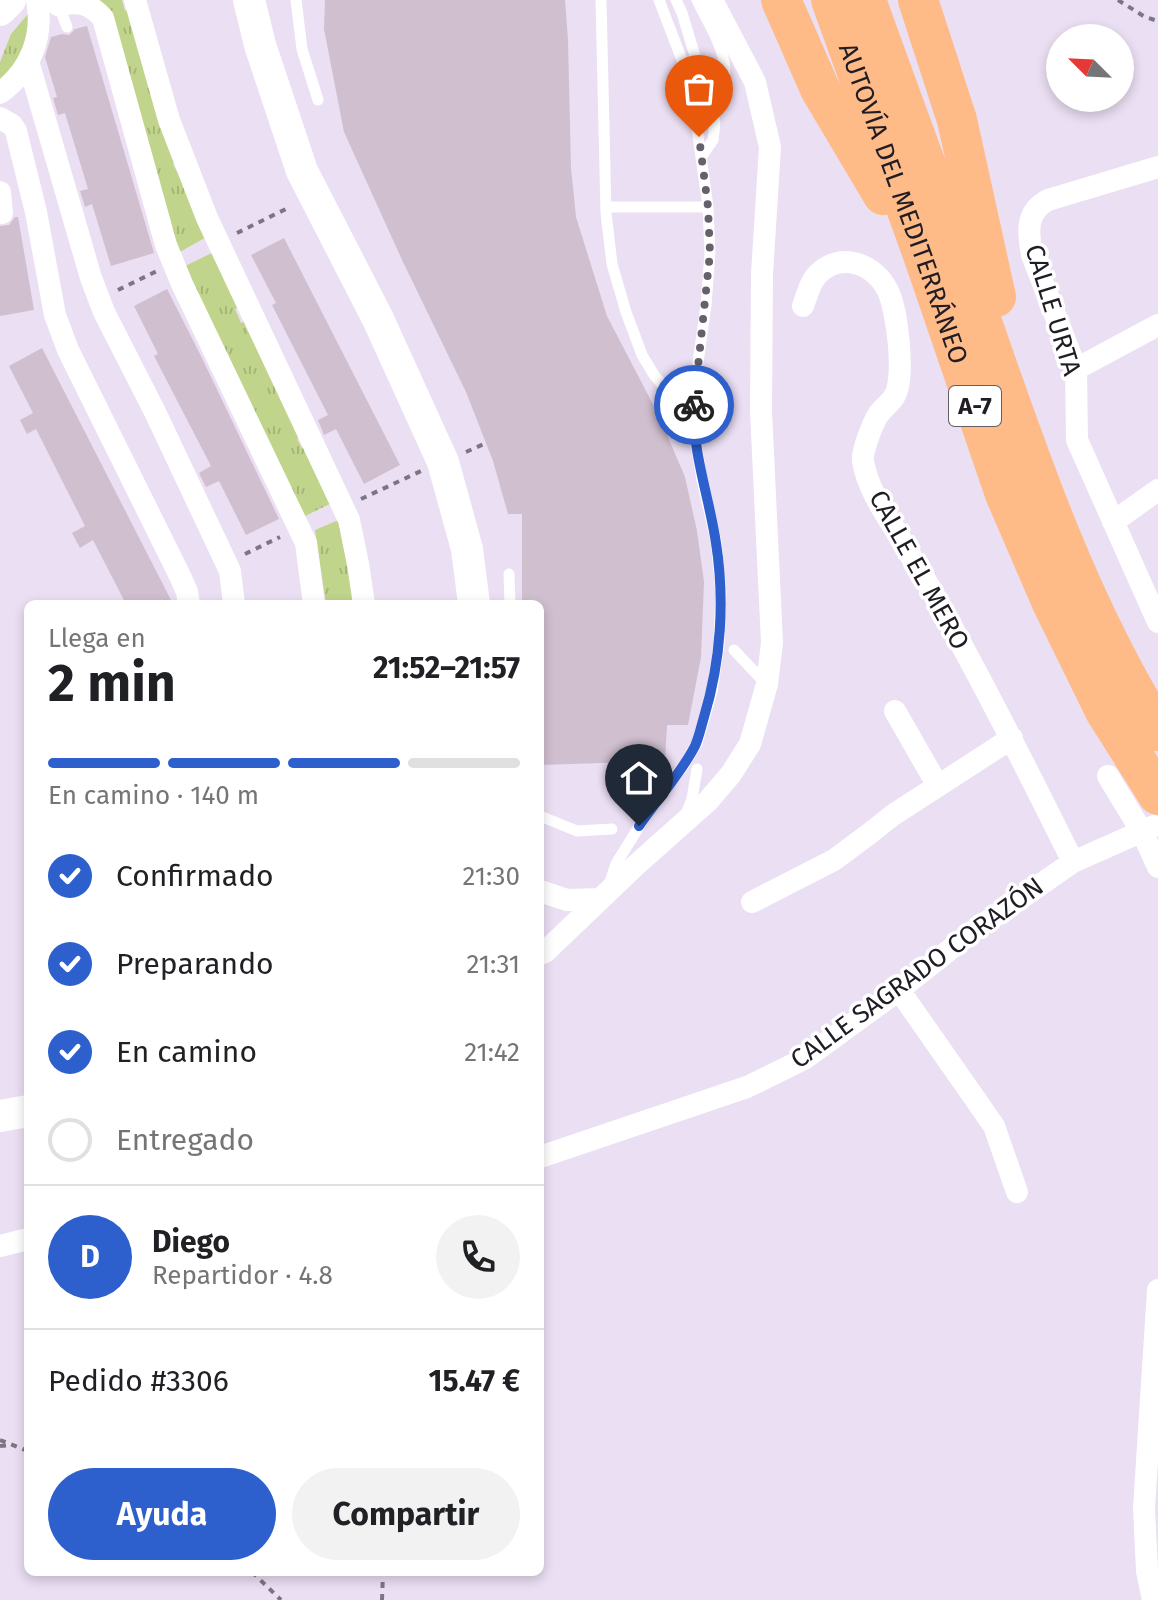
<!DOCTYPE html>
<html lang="es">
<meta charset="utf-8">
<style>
:root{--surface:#fff;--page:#f2f2f2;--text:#202124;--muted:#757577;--line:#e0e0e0;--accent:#2d5fcd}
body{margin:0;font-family:"Fira Sans",sans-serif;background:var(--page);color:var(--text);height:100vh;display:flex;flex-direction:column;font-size:30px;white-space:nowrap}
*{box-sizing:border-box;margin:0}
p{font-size:26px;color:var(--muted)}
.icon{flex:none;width:44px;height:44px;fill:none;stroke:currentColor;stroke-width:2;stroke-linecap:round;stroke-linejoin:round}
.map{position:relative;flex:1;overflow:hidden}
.details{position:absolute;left:24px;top:600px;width:520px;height:976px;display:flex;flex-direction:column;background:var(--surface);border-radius:12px;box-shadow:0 4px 12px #0003}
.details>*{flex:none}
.needle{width:52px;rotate:294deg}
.fabs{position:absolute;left:1046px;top:24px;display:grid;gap:16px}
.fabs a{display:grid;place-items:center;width:88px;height:88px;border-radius:50%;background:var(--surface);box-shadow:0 4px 12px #0003;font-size:40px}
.pin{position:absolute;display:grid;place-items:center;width:68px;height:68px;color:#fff;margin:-82px -34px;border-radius:50% 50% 50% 0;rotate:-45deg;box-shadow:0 0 8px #0007}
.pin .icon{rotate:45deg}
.courier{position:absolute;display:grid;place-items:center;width:80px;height:80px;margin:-40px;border:6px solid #2d5fcd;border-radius:50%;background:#fff;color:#222;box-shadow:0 2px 10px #0007}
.head em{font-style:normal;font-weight:700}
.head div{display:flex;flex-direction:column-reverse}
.head{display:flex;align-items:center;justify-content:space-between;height:136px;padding:0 24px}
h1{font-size:52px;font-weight:700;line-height:60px}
.bar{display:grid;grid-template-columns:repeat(4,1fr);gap:12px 8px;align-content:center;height:96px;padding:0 24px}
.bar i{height:10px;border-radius:6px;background:var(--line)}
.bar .current{background:var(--accent)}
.bar p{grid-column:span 4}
.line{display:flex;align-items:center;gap:20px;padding:0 24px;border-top:2px solid var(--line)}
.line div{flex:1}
.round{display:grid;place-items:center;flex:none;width:84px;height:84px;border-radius:42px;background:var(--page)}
ol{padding:0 24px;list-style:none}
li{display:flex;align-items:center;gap:24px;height:88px}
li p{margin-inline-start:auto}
li .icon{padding:8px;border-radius:50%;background:var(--accent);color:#fff;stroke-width:4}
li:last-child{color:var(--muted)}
li i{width:44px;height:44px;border:4px solid var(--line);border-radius:50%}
.primary-button{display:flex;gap:16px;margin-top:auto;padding:16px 24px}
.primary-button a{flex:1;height:92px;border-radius:48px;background:var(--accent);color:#fff;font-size:32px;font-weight:700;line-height:92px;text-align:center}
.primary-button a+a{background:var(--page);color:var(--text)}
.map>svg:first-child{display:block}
</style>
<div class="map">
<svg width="1158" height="1600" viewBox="0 0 1158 1600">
<defs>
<pattern id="grass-tufts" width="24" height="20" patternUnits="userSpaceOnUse" patternTransform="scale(2)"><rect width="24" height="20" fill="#c1d48b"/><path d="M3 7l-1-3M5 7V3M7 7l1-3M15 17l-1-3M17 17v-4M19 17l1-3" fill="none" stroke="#a6b578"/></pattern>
</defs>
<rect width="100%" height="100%" fill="#ebdff3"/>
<path fill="url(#grass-tufts)" d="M99,0h23l3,11 6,-3 49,151 -7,5 37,71 -32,18z
M33,8l-1,32 -32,48v-26l11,-28z
M216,251l25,55 -6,3 6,14 7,-3 56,115 -7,4 5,9 7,-3 27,56 -31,15 -122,-249z
M341,519l18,85h-33l-11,-74z"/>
<path fill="#d0bfcf" d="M325,0h240l3,40 3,128 5,49 31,99 52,100 26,61 12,54 7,51 -3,75 -13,68h-21l-2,36 -125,4v-161h-18v-90h-14l-15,-53 -27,-69 -63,-130 -59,-130 -20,-103z
M87,26l67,227 -43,13 -19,-62 -7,3 -5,-16 8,-2 -23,-76 -7,2 -5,-17 4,-1 -12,-40 6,-20 11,-3 7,1 6,-6z
M15,217h3l16,93 -34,6v-90l9,-1z
M284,238l116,227 -36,19 -28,-55 -12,6 -6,-15 10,-5 -56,-110 4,-2 -25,-48z
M167,289l34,67 78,163 -33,16 -27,-54 -13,6 -7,-14 12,-7 -57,-110 4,-2 -24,-48z
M42,348l131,256h-47l-33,-64 -13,8 -8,-15 13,-7 -49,-97 -9,5 -7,-14 13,-7 -24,-47z"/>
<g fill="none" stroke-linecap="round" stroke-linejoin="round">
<path stroke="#7d7582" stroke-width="4" stroke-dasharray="6 6" stroke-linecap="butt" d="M1118,0l27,17 13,4
M237,233l53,-26
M118,290l39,-19
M466,452l20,-9
M361,499l60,-28
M245,554l35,-17
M0,1440l28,11
M0,1446l10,-1
M252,1572l29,28
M382,1600l1,-28"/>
<path stroke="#fff" stroke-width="11" d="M296,0l6,49 16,51
M601,0l5,213 6,51 14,48 16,43 12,20 12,14 14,3 15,-8
M676,0l6,13 33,109 -2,18 -11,16
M697,0c16,34 48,75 10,107
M57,1l10,26
M606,207h102
M509,574l1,30
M734,650l32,34
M686,814l6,-15 5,-30
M540,816l37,15 35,-2
M609,885l7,-21 35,-57 33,-42 13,-22 15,-51 7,-47 2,-54 -5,-50 -14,-61 -9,-54 2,-42 11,-79 4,-52 -2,-46 -14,-100 -12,-47 -23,-60"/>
<path stroke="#fff" stroke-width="22" d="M135,0l34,120 38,98 142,302 9,44 6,40
M58,5c20,-4 32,-2 45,13l63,227 16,39 124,259 8,61
M28,61l63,217 13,34 51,100 75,159 4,33
M0,93c30,-22 44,-56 37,-93
M0,118l12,7 4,6 20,81 19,103 13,35 112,226 7,16 2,12
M1158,167l-110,33c-23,12 -20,33 -16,55l44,114 1,71 81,182
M0,192l2,21
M803,306c4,-11 7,-24 15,-32 23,-23 57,-10 70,17 9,19 18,88 6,106 -5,7 -12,12 -16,18 -5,8 -17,38 -15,46 4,25 19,48 33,70 14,25 30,48 43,73 48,85 91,171 134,258
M1076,369l82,-44
M1113,522l45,-32
M895,711l43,75
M1108,776l34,56 16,35
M540,891l27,9 32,-1
M752,902l82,-42 35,-26 24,-19 119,-77
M540,954l5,-2 90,-86 73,-65 23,-27 19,-30 17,-60 5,-41 -11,-232 1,-137 8,-127 -15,-65 -43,-82
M899,990l95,136 23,66
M540,1157l207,-70 57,-28 95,-69 73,-58 101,-70 81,-36
M0,1246l28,-7
M1153,1600l-6,-29 -3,-63 14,-218"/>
<path stroke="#fff" stroke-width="32" d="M249,0l11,45 42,126 76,148 65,143 24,87 7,55
M0,10l10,-10
M0,1116l28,-5"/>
<g stroke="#feba87" stroke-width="40">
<path d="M781,0l39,89 63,106"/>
<path id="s1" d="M831,0l92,255 82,239 47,109 53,108 53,84"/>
<path d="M866,0c36,101 74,201 109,302 51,147 101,297 183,429"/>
<path d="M918,0l39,120 39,177"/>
</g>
</g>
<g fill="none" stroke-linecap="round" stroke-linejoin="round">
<path stroke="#67606c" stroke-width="8" stroke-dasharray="0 14.4" d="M694,405l16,-152 -2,-46 -9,-70"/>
<path stroke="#2d5fcd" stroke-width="10" d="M639,826c18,-27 41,-51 56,-80 4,-9 6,-19 9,-29 17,-56 21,-117 12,-174 -7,-47 -24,-91 -22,-138"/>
</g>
<g text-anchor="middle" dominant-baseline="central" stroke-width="7" stroke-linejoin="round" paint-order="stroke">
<rect fill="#fff" stroke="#636065" stroke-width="2" x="949" y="386" width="52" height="40" rx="6"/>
<g font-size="24" font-weight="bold" fill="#201c23">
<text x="975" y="406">A-7</text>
</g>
<g font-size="26" fill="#201c23" stroke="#fff">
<text stroke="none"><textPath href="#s1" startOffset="216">AUTOVÍA DEL MEDITERRÁNEO</textPath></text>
<text transform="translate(1053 310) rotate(73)">CALLE URTA</text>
<text transform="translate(919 570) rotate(61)">CALLE EL MERO</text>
<text transform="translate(917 973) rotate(-36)">CALLE SAGRADO CORAZÓN</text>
</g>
</g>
</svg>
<div class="fabs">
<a><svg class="needle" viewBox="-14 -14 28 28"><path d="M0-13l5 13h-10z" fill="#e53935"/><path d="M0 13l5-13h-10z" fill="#757577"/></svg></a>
</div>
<div class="pin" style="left:699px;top:137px;background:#ea580c"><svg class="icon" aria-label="bag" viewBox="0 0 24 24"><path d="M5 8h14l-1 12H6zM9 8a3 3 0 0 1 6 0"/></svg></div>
<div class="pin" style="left:639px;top:826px;background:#1f2937"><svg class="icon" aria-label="home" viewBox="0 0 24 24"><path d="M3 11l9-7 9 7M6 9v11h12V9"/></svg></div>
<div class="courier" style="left:694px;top:405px"><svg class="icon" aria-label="bike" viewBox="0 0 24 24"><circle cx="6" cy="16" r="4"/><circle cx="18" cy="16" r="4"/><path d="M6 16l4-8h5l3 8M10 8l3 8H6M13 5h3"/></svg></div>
<section class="details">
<div class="head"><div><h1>2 min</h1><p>Llega en</p></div><em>21:52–21:57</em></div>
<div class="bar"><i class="current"></i><i class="current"></i><i class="current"></i><i></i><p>En camino · 140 m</p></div>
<ol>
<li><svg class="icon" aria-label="check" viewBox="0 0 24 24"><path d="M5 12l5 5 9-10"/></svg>Confirmado<p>21:30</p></li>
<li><svg class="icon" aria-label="check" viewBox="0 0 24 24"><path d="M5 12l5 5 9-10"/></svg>Preparando<p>21:31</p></li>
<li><svg class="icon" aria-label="check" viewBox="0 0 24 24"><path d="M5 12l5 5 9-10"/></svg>En camino<p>21:42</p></li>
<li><i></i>Entregado</li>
</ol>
<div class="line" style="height:144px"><b class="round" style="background:var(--accent);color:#fff">D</b><div><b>Diego</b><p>Repartidor · 4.8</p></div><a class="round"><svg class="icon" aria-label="phone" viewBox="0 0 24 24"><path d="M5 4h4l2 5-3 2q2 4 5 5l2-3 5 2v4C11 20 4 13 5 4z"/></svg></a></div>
<div class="line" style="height:104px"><div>Pedido #3306</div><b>15.47 €</b></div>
<div class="primary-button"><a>Ayuda</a><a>Compartir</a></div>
</section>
</div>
